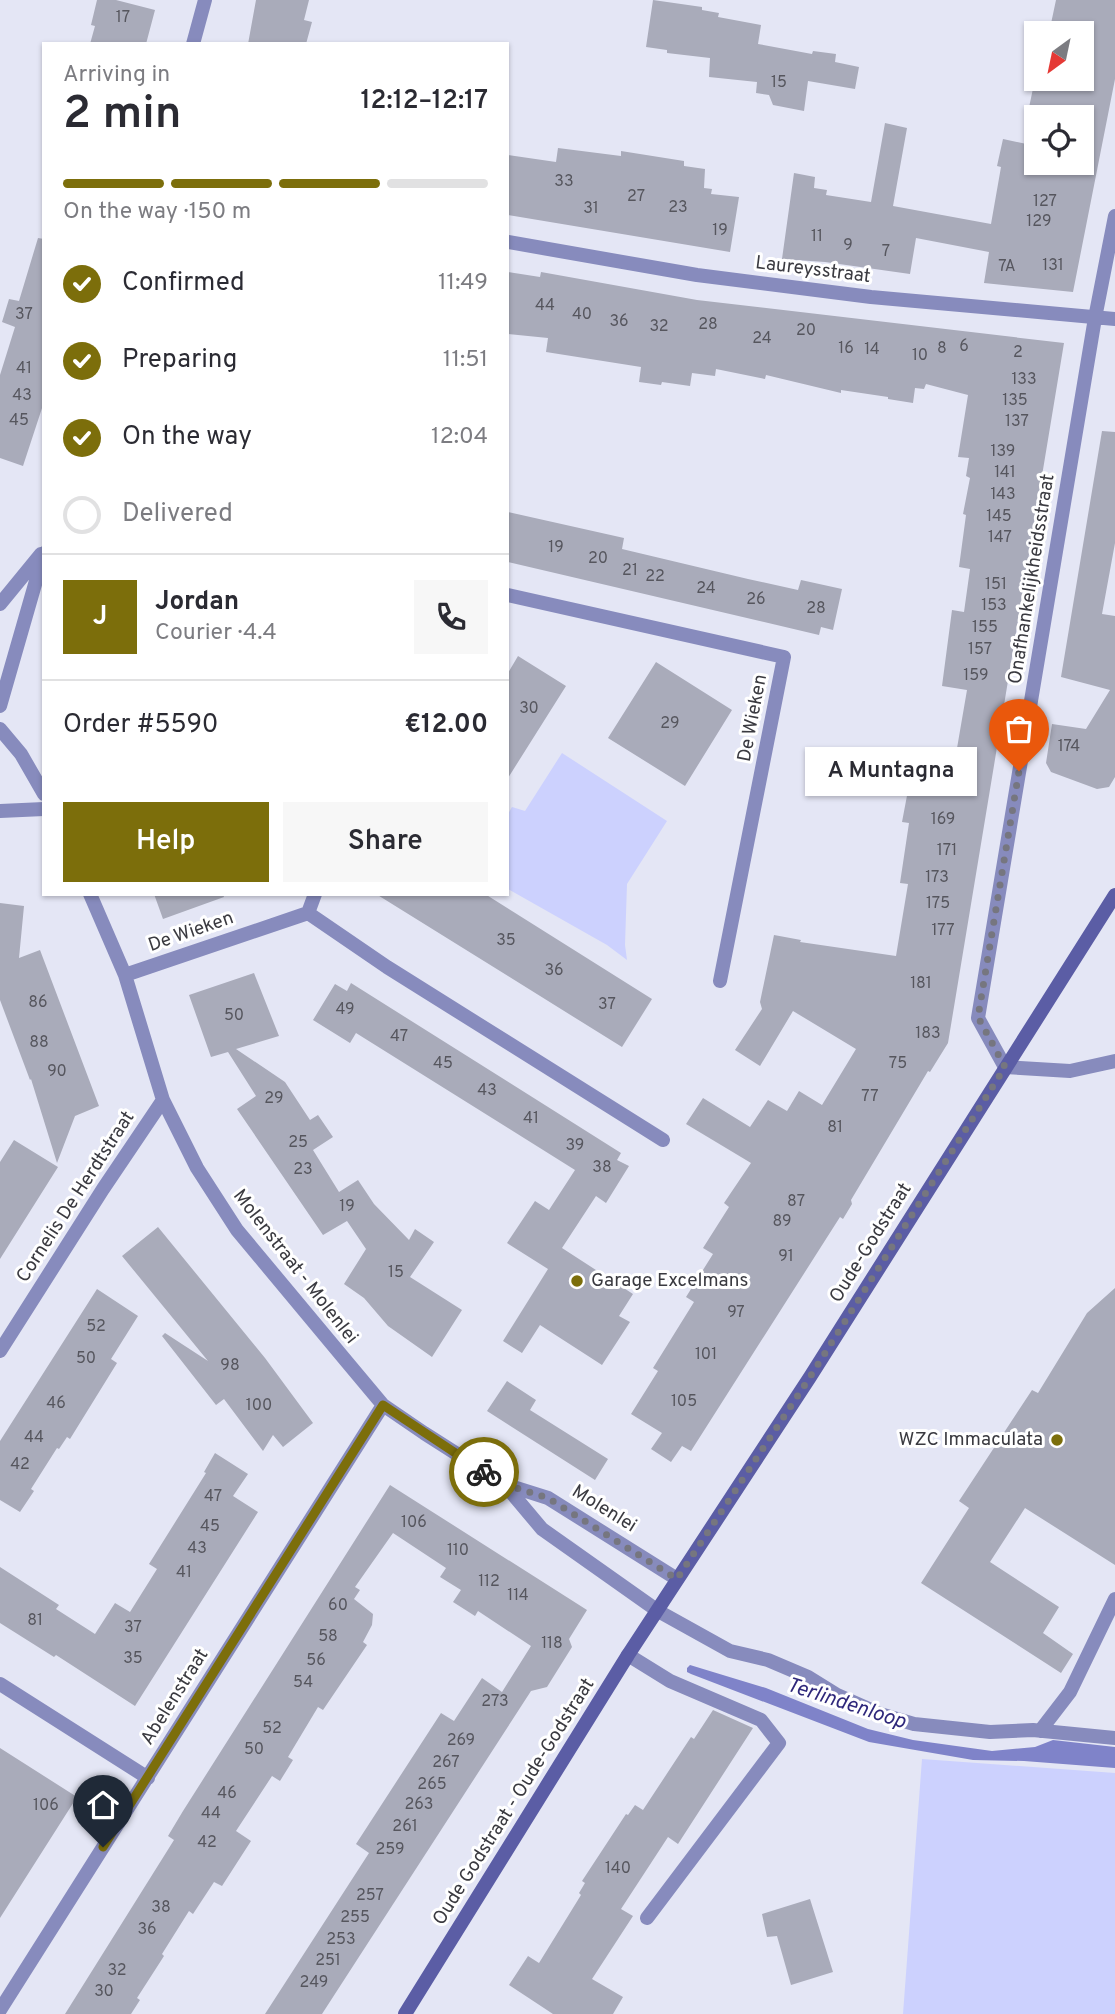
<!DOCTYPE html>
<meta charset="utf-8">
<style>
:root{--surface:#fff;--page:#f7f7f7;--text:#2b2b33;--muted:#7c7c81;--line:#e1e1e2;--accent:#7c6e0b}
body{margin:0;font-family:Overpass,sans-serif;background:var(--page);color:var(--text);height:100vh;display:flex;flex-direction:column;font-size:26px;white-space:nowrap}
*{box-sizing:border-box;margin:0}
p{font-size:23px;color:var(--muted)}
.icon{flex:none;width:38px;height:38px;fill:none;stroke:currentColor;stroke-width:2;stroke-linecap:round;stroke-linejoin:round}
.map{position:relative;flex:1;overflow:hidden}
.panel{position:absolute;left:42px;top:42px;width:467px;height:854px;display:flex;flex-direction:column;background:var(--surface);border-radius:0px;box-shadow:0 2px 5px #0004}
.panel>*{flex:none}
.needle{width:46px;rotate:213deg}
.tools{position:absolute;left:1024px;top:21px;display:grid;gap:14px}
.tools a{display:grid;place-items:center;width:70px;height:70px;border-radius:0px;background:var(--surface);box-shadow:0 2px 5px #0004;font-size:35px}
.pin{position:absolute;display:grid;place-items:center;width:60px;height:60px;color:#fff;margin:-72px -30px;border-radius:50% 50% 50% 0;rotate:-45deg;box-shadow:0 0 7px #0007}
.pin .icon{rotate:45deg}
.courier{position:absolute;display:grid;place-items:center;width:70px;height:70px;margin:-35px;border:5px solid #7c6e0b;border-radius:50%;background:#fff;color:#222;box-shadow:0 2px 9px #0007}
.bubble{position:absolute;height:49px;border-radius:0px;background:var(--surface);box-shadow:0 2px 5px #0004;font-size:23px;font-weight:600;line-height:49px;text-align:center}
.summary em{font-style:normal;font-weight:600}
.summary div{display:flex;flex-direction:column-reverse}
.summary{display:flex;align-items:center;justify-content:space-between;height:119px;padding:0 21px}
h1{font-size:46px;font-weight:600;line-height:52px}
.bar{display:grid;grid-template-columns:repeat(4,1fr);gap:10px 7px;align-content:center;height:84px;padding:0 21px}
.bar i{height:9px;border-radius:5px;background:var(--line)}
.bar .on{background:var(--accent)}
.bar p{grid-column:span 4}
.line{display:flex;align-items:center;gap:18px;padding:0 21px;border-top:2px solid var(--line)}
.line div{flex:1}
.round{display:grid;place-items:center;flex:none;width:74px;height:74px;border-radius:0px;background:var(--page)}
ol{padding:0 21px;list-style:none}
li{display:flex;align-items:center;gap:21px;height:77px}
li p{margin-inline-start:auto}
li .icon{padding:7px;border-radius:50%;background:var(--accent);color:#fff;stroke-width:4}
li:last-child{color:var(--muted)}
li i{width:38px;height:38px;border:4px solid var(--line);border-radius:50%}
.action{display:flex;gap:14px;margin-top:auto;padding:14px 21px}
.action a{flex:1;height:80px;border-radius:0px;background:var(--accent);color:#fff;font-size:28px;font-weight:600;line-height:80px;text-align:center}
.action a+a{background:var(--page);color:var(--text)}
.map>svg:first-child{display:block}
</style>
<div class="map">
<svg width="1115" height="2014" viewBox="0 0 1115 2014">
<rect width="100%" height="100%" fill="#e4e6f5"/>
<path fill="#ccd1fe" d="M562,753l105,68 -40,63 -2,61 2,15 -20,-15 -99,-56v-75l4,-7 13,4z
M922,1759l193,14v241h-212z"/>
<path fill="#7f83c9" d="M690,1665l76,23 102,41 45,11 79,11 43,-4 18,-7 62,7v21l-91,-7 -51,-1 -104,-18 -178,-68 -4,-2v-4z"/>
<path fill="#a9abba" d="M97,0h19l39,10 -9,34h-56l5,-18 -4,-1z
M256,0h53l-5,20 8,2 -6,22h-58z
M653,0l49,7v3l17,3 -1,4 43,8 -3,19 54,10 1,-3 23,3 -1,8 24,5 -4,22 -47,-8 -4,30 -31,-6 -4,-10 -13,-2 1,-11 -48,-5 1,-19 -43,-5v-3l-21,-3z
M1056,0h59v79l-42,213 -89,-9 5,-31 -73,-14 -6,36 -85,-12 -43,-3 12,-86 21,4 -1,11 13,2 -1,5 45,7 14,-79 22,5 -14,78 98,18 10,-57 -4,-1 6,-27 33,7v17h46v-46h-55l8,-38h47v-46h-33z
M558,148l63,8v-5l63,10v5l21,3 -1,19 8,1 -1,5 28,3 -9,55 -222,-37v-60l48,7z
M38,238l6,1v163l-21,64 -23,-8v-83l15,-48 -13,-5 7,-23 10,2z
M508,272l32,5 1,-5 156,28 367,43 -116,700 -18,29 -2,-1 -77,129 1,4 -9,15 -3,-2 -149,234 -9,-5 -11,16 -20,-13 11,-16 -31,-19 27,-43 -5,-3 41,-66 -8,-5 27,-43 -10,-6 26,-41 -5,-4 27,-40 -65,-39 17,-26 47,29 18,-27 19,11 12,-20 23,14 34,-56 -63,-38 -33,55 -25,-16 27,-41 -2,-7 14,-67 27,5 -1,2 96,14 12,-72 -8,-1 9,-60 -7,-1 7,-37 11,2 3,-19 12,2 4,-20 17,4 11,-64 -25,-4 10,-76 12,2 6,-43 -11,-2 7,-52 -3,-1 7,-36 -4,-2 3,-18 -11,-1 10,-62 -42,-11 -2,5 -9,-1 -2,15 -25,-4v-2l-47,-7v3l-75,-18 -1,4 -49,-10 -1,7 -23,-3 -2,13 -28,-4 -1,3 -22,-3 2,-15 -95,-15 2,-14 -40,-4z
M1102,431l13,1v111l-13,71 13,2v161l-6,10 -12,2 -46,-17 -5,-9 6,-39 34,5 24,-39 -49,-13z
M508,512l116,26 -2,11 126,30 50,11 3,-10 41,9 -9,41 -12,-3 -2,8 -311,-73z
M518,656l48,30 -58,92v-105z
M656,662l76,48 -47,76 -77,-48z
M154,894h69l1,3 -61,22z
M376,894h109l167,105 -30,48z
M0,903l24,3 -5,52 21,-8 59,156 -24,10 -18,47 -26,-84 -1,1 -30,-80z
M254,973l25,63 -43,13 49,33 25,38 8,-5 15,22 -20,13 26,42 19,-12 16,24 35,36 6,-11 19,13 -24,35 52,33 -30,47 -44,-31 -24,-28 -20,-14 22,-35 -19,-28 -24,14 -86,-126 19,-13 -28,-44 -17,5 -22,-62z
M351,983l270,170 -4,7 12,6 -23,37 -10,-7 -34,52 71,46 -14,22 11,6 -28,43 -62,-40 -18,28 -19,-12 45,-72 -41,-26 28,-42 14,9 26,-40 -219,-137 -6,10 -37,-23 22,-36 12,7z
M14,1140l44,27 -58,92v-97z
M158,1227l107,131 48,65 -30,24 -10,-12 -10,16 -39,-52 -8,6 -54,-69 3,-3 43,28 -86,-105z
M1115,1288v277l-90,-57 -35,54 69,45 -16,26 30,21 -12,19 -140,-90 48,-75 -10,-7 73,-111 6,3 49,-80z
M97,1289l41,27 -27,43 6,4 -47,76 -3,-2 -8,12 -2,-1 -26,41 3,2 -14,21 -20,-12v-59z
M507,1381l29,19 -6,10 78,49 -13,21 -108,-69z
M215,1453l33,21 -15,22 25,16 -123,194 -79,-51 -2,2 -54,-34v-56l59,38 -3,4 39,25 20,-31 15,9 27,-43 -8,-5 57,-91 -2,-1z
M390,1485l197,125 -18,29 3,8 -25,40 -16,4 -209,323h-57l104,-161 -13,-9 85,-131 13,8 28,-43 20,14 29,-46 -53,-35 -3,5 -22,-14 8,-12 -21,-13 6,-9 -53,-35 -38,54 5,3 -6,9 19,15 -1,11 -9,17 4,3 -44,65 -5,-3 -30,50 5,3 -13,21 -8,-5 -36,55 15,10 -29,45 -8,-4 -21,32 -4,-3 -27,43 2,2 -27,42 3,2 -9,14h-66l109,-174 -6,-4 15,-25z
M713,1710l40,18 -75,116 -10,-7 -47,72 12,7 -41,63 31,18 -10,17h-60l-44,-29 19,-29 11,7 42,-68 -2,-2 6,-10 -3,-2 44,-67 2,1 7,-10 8,5 48,-73 3,2z
M0,1748l77,49 -77,121z
M810,1899l23,73 -42,13 -14,-49 -10,1 -5,-23z"/>
<g fill="none" stroke-linecap="round" stroke-linejoin="round">
<path stroke="#878bbd" stroke-width="14" d="M658,1611l72,40 38,9 40,17 29,18 43,19 34,10 76,8 43,-2 82,8
M628,1655l42,26 91,39 18,23 -132,175
M1040,1731l30,-39 45,-93"/>
<path stroke="#878bbd" stroke-width="14" d="M193,44l12,-44
M1115,216l-20,102 -117,700 27,49 65,4 45,-10
M508,242l189,33 174,22 244,22
M508,595l276,62 -64,324
M0,604l41,-50
M0,706l44,-153
M0,729l21,25 23,40
M0,811l44,-2
M90,894l35,81 38,125 34,68 40,62 110,132 36,43 41,28 80,51 44,14 129,81
M308,913l79,54 276,173
M125,975l183,-62 7,-19
M0,1351l103,-162 60,-89
M505,1485l37,44 116,82
M0,1684l148,94
M0,2010l383,-605"/>
<path stroke="#5b5da5" stroke-width="14" d="M405,2014l223,-359 182,-278 305,-482"/>
</g>
<g fill="none" stroke-linecap="round" stroke-linejoin="round">
<path stroke="#76767f" stroke-width="7" stroke-dasharray="0 12.6" d="M484,1472l20,12 44,14 129,81 133,-202 195,-310 -27,-50 41,-246"/>
<path stroke="#7c6e0b" stroke-width="9" d="M103,1847l280,-442 101,67"/>
</g>
<g fill="#7c6e0b" stroke="#fff" stroke-width="2.5">
<circle cx="577" cy="1281" r="7"/>
<circle cx="1057" cy="1440" r="7"/>
</g>
<g text-anchor="middle" dominant-baseline="central" stroke-width="6" stroke-linejoin="round" paint-order="stroke">
<g font-size="16" fill="#56565e">
<text x="123" y="18">17</text>
<text x="779" y="83">15</text>
<text x="564" y="182">33</text>
<text x="636" y="197">27</text>
<text x="1045" y="202">127</text>
<text x="678" y="208">23</text>
<text x="591" y="209">31</text>
<text x="1039" y="222">129</text>
<text x="720" y="231">19</text>
<text x="817" y="237">11</text>
<text x="848" y="246">9</text>
<text x="886" y="252">7</text>
<text x="1053" y="266">131</text>
<text x="1007" y="267">7A</text>
<text x="545" y="306">44</text>
<text x="24" y="315">37</text>
<text x="582" y="315">40</text>
<text x="619" y="322">36</text>
<text x="708" y="325">28</text>
<text x="659" y="327">32</text>
<text x="806" y="331">20</text>
<text x="762" y="339">24</text>
<text x="964" y="347">6</text>
<text x="846" y="349">16</text>
<text x="942" y="349">8</text>
<text x="872" y="350">14</text>
<text x="1018" y="353">2</text>
<text x="920" y="356">10</text>
<text x="24" y="369">41</text>
<text x="1024" y="380">133</text>
<text x="22" y="396">43</text>
<text x="1015" y="401">135</text>
<text x="19" y="421">45</text>
<text x="1017" y="422">137</text>
<text x="1003" y="452">139</text>
<text x="1005" y="473">141</text>
<text x="1003" y="495">143</text>
<text x="999" y="517">145</text>
<text x="1000" y="538">147</text>
<text x="556" y="548">19</text>
<text x="598" y="559">20</text>
<text x="630" y="571">21</text>
<text x="655" y="577">22</text>
<text x="996" y="585">151</text>
<text x="706" y="589">24</text>
<text x="756" y="600">26</text>
<text x="994" y="606">153</text>
<text x="816" y="609">28</text>
<text x="985" y="628">155</text>
<text x="980" y="650">157</text>
<text x="976" y="676">159</text>
<text x="529" y="709">30</text>
<text x="670" y="724">29</text>
<text x="1069" y="747">174</text>
<text x="943" y="820">169</text>
<text x="947" y="851">171</text>
<text x="937" y="878">173</text>
<text x="938" y="904">175</text>
<text x="943" y="931">177</text>
<text x="506" y="941">35</text>
<text x="554" y="971">36</text>
<text x="921" y="984">181</text>
<text x="38" y="1003">86</text>
<text x="607" y="1005">37</text>
<text x="345" y="1010">49</text>
<text x="234" y="1016">50</text>
<text x="928" y="1034">183</text>
<text x="399" y="1037">47</text>
<text x="39" y="1043">88</text>
<text x="443" y="1064">45</text>
<text x="898" y="1064">75</text>
<text x="57" y="1072">90</text>
<text x="487" y="1091">43</text>
<text x="870" y="1097">77</text>
<text x="274" y="1099">29</text>
<text x="531" y="1119">41</text>
<text x="835" y="1128">81</text>
<text x="298" y="1143">25</text>
<text x="575" y="1146">39</text>
<text x="602" y="1168">38</text>
<text x="303" y="1170">23</text>
<text x="796" y="1202">87</text>
<text x="347" y="1207">19</text>
<text x="782" y="1222">89</text>
<text x="786" y="1257">91</text>
<text x="396" y="1273">15</text>
<text x="736" y="1313">97</text>
<text x="96" y="1327">52</text>
<text x="706" y="1355">101</text>
<text x="86" y="1359">50</text>
<text x="230" y="1366">98</text>
<text x="684" y="1402">105</text>
<text x="56" y="1404">46</text>
<text x="259" y="1406">100</text>
<text x="34" y="1438">44</text>
<text x="20" y="1465">42</text>
<text x="213" y="1497">47</text>
<text x="414" y="1523">106</text>
<text x="210" y="1527">45</text>
<text x="197" y="1549">43</text>
<text x="458" y="1551">110</text>
<text x="184" y="1573">41</text>
<text x="489" y="1582">112</text>
<text x="518" y="1596">114</text>
<text x="338" y="1606">60</text>
<text x="35" y="1621">81</text>
<text x="133" y="1628">37</text>
<text x="328" y="1637">58</text>
<text x="552" y="1644">118</text>
<text x="133" y="1659">35</text>
<text x="316" y="1661">56</text>
<text x="303" y="1683">54</text>
<text x="495" y="1702">273</text>
<text x="272" y="1729">52</text>
<text x="461" y="1741">269</text>
<text x="254" y="1750">50</text>
<text x="446" y="1763">267</text>
<text x="432" y="1785">265</text>
<text x="227" y="1794">46</text>
<text x="419" y="1805">263</text>
<text x="46" y="1806">106</text>
<text x="211" y="1814">44</text>
<text x="405" y="1827">261</text>
<text x="207" y="1843">42</text>
<text x="390" y="1850">259</text>
<text x="618" y="1869">140</text>
<text x="370" y="1896">257</text>
<text x="161" y="1908">38</text>
<text x="355" y="1918">255</text>
<text x="147" y="1930">36</text>
<text x="341" y="1940">253</text>
<text x="328" y="1961">251</text>
<text x="117" y="1971">32</text>
<text x="314" y="1983">249</text>
<text x="104" y="1992">30</text>
</g>
<g font-size="19" fill="#3a3a40" stroke="#fff">
<text transform="translate(813 270) rotate(7)">Laureysstraat</text>
<text transform="translate(1032 579) rotate(-81)">Onafhankelijkheidsstraat</text>
<text transform="translate(753 718) rotate(-79)">De Wieken</text>
<text transform="translate(191 932) rotate(-19)">De Wieken</text>
<text transform="translate(76 1197) rotate(-57)">Cornelis De Herdtstraat</text>
<text transform="translate(871 1243) rotate(-58)">Oude-Godstraat</text>
<text transform="translate(295 1267) rotate(52)">Molenstraat - Molenlei</text>
<text transform="translate(604 1509) rotate(32)">Molenlei</text>
<text transform="translate(175 1697) rotate(-58)">Abelenstraat</text>
<text transform="translate(514 1802) rotate(-58)">Oude Godstraat - Oude-Godstraat</text>
</g>
<g font-size="19" fill="#3a3a40" stroke="#fff" text-anchor="start">
<text x="591" y="1281">Garage Excelmans</text>
<text x="1043" y="1440" text-anchor="end">WZC Immaculata</text>
</g>
<g font-size="21" font-style="italic" fill="#2f287b" stroke="#fff">
<text transform="translate(846 1704) rotate(18)">Terlindenloop</text>
</g>
</g>
</svg>
<div class="tools">
<a><svg class="needle" viewBox="-14 -14 28 28"><path d="M0-13l5 13h-10z" fill="#e53935"/><path d="M0 13l5-13h-10z" fill="#7c7c81"/></svg></a>
<a><svg class="icon" aria-label="locate" viewBox="0 0 24 24"><circle cx="12" cy="12" r="6"/><path d="M12 2v4M12 18v4M2 12h4M18 12h4"/></svg></a>
</div>
<div class="pin" style="left:1019px;top:771px;background:#ea580c"><svg class="icon" aria-label="bag" viewBox="0 0 24 24"><path d="M5 8h14l-1 12H6zM9 8a3 3 0 0 1 6 0"/></svg></div>
<div class="pin" style="left:103px;top:1847px;background:#1f2937"><svg class="icon" aria-label="home" viewBox="0 0 24 24"><path d="M3 11l9-7 9 7M6 9v11h12V9"/></svg></div>
<div class="courier" style="left:484px;top:1472px"><svg class="icon" aria-label="bike" viewBox="0 0 24 24"><circle cx="6" cy="16" r="4"/><circle cx="18" cy="16" r="4"/><path d="M6 16l4-8h5l3 8M10 8l3 8H6M13 5h3"/></svg></div>
<div class="bubble" style="left:805px;top:747px;width:172px">A Muntagna</div>
<section class="panel">
<div class="summary"><div><h1>2 min</h1><p>Arriving in</p></div><em>12:12–12:17</em></div>
<div class="bar"><i class="on"></i><i class="on"></i><i class="on"></i><i></i><p>On the way · 150 m</p></div>
<ol>
<li><svg class="icon" aria-label="check" viewBox="0 0 24 24"><path d="M5 12l5 5 9-10"/></svg>Confirmed<p>11:49</p></li>
<li><svg class="icon" aria-label="check" viewBox="0 0 24 24"><path d="M5 12l5 5 9-10"/></svg>Preparing<p>11:51</p></li>
<li><svg class="icon" aria-label="check" viewBox="0 0 24 24"><path d="M5 12l5 5 9-10"/></svg>On the way<p>12:04</p></li>
<li><i></i>Delivered</li>
</ol>
<div class="line" style="height:126px"><b class="round" style="background:var(--accent);color:#fff">J</b><div><b>Jordan</b><p>Courier · 4.4</p></div><a class="round"><svg class="icon" aria-label="phone" viewBox="0 0 24 24"><path d="M5 4h4l2 5-3 2q2 4 5 5l2-3 5 2v4C11 20 4 13 5 4z"/></svg></a></div>
<div class="line" style="height:91px"><div>Order #5590</div><b>€12.00</b></div>
<div class="action"><a>Help</a><a>Share</a></div>
</section>
</div>
